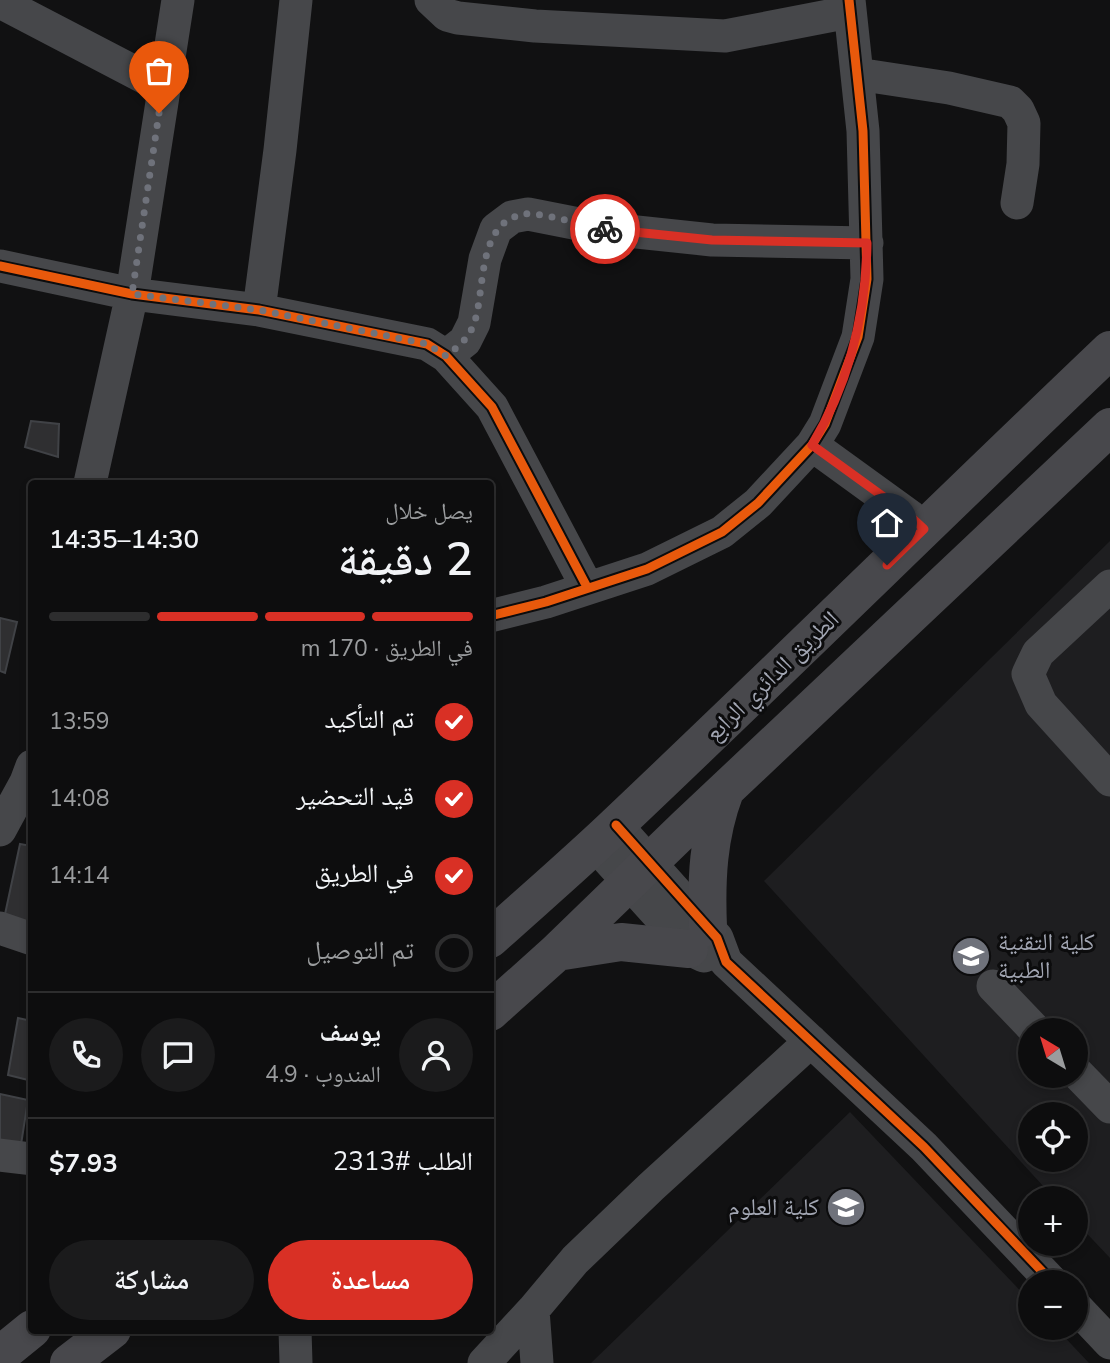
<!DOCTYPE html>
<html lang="ar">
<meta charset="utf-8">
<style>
:root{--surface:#0d0d0e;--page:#1b1b1c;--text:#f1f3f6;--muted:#9a9c9e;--line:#2d2d2e;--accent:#d93025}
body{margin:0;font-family:"Nunito Sans","Noto Naskh Arabic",sans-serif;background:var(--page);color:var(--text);direction:rtl;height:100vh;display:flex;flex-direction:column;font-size:26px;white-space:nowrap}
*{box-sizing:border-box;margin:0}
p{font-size:23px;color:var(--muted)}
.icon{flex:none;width:38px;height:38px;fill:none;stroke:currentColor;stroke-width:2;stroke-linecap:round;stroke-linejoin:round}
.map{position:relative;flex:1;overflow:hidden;direction:ltr}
.sheet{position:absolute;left:28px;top:480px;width:466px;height:854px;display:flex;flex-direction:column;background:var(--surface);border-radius:7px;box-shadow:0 4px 10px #0003,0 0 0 2px var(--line);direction:rtl}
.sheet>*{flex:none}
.needle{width:46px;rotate:322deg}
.buttons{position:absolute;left:1018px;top:1018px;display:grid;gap:14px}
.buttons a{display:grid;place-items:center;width:70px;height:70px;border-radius:50%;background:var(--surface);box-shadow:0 4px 10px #0003,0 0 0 2px var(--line);font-size:35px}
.pin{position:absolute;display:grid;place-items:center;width:60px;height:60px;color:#fff;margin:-72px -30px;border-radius:50% 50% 50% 0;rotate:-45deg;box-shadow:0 0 7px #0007}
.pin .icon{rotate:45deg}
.courier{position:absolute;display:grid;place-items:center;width:70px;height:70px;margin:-35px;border:5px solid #d93025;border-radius:50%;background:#fff;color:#222;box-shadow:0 2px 9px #0007}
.head em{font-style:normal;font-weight:600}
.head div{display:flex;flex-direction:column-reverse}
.head{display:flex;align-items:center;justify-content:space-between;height:119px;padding:0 21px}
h1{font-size:46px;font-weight:600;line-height:52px}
.bar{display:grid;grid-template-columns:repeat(4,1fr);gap:10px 7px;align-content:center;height:84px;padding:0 21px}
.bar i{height:9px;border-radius:5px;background:var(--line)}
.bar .active{background:var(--accent)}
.bar p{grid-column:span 4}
.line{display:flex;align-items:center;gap:18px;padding:0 21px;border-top:2px solid var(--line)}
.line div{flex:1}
.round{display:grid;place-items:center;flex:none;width:74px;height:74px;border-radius:37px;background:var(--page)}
ol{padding:0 21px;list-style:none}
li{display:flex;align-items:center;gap:21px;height:77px}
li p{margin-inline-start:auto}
li .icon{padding:7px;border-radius:50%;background:var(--accent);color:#fff;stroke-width:4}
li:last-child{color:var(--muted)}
li i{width:38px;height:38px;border:4px solid var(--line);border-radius:50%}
.cta{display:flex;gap:14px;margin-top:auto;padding:14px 21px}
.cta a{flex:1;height:80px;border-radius:42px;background:var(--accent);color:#fff;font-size:28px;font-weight:600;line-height:80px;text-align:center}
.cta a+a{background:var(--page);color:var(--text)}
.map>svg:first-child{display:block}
</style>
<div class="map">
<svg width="1110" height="1363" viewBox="0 0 1110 1363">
<rect width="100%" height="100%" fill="#111112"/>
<path fill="#1e1e20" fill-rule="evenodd" d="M1110,541v717l-34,-36v-23h-21l-291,-318zM1031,1031h45v45h-45zM1031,1115h45v45h-45z
M850,1112l181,190v26h25l33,35h-498z"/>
<path fill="#2f2f31" stroke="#404246" stroke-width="2" d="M31,421l28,3 -1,33 -33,-10z
M0,618l17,4 -12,51 -5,-2z
M20,844l12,2v85l-28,-12z
M18,1018l14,3v60l-24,-6z
M0,1094l28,6 -8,51 -20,-4z"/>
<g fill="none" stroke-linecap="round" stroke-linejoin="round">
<path stroke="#46474a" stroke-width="33" d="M431,0l16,15 11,3 77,8 190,10 124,-24
M0,2l163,85
M857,74l92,14 61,14 8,8 6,13 -1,41 -6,39
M0,266l132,28 127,16 168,34 19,12 46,51 95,180
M259,310l21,-160 16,-150
M446,356l19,-15 9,-18 11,-64 11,-30 16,-12 16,-3 71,14 113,12 155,3
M812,445l98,71 14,13
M90,483l42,-189 46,-294
M1110,586l-72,67 -10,21 13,30 69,76
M490,616l56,-14 101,-33 75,-37 36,-29 54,-58 13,-21 33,-87 9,-58 -4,-148 -14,-131
M616,825l101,113 9,24 198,185 129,136
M0,830l26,-48 6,-16
M595,845l94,104 15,7
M0,928l32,11
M993,986l43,45
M1076,1072l34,35
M0,1155l32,4
M1076,1307l34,36
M533,1310l4,53
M295,1330l1,33
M484,1363l49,-53 42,-50 76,-73 160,-146"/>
<path stroke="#48484c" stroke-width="38" d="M708,927c-2,-48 0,-91 17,-136
M490,939c42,-38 85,-75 126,-114 166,-157 329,-318 494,-475
M557,952l64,-10 68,7
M490,1012l67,-60 129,-125 424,-400
M0,1355l32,-26
M69,1363l43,-33"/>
<g stroke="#0c0c0d" stroke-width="13">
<path id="cycleway" d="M0,266l132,28 127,16 168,34 19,12 46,51 95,180
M490,616l56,-14 101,-33 75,-37 36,-29 54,-58 13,-21 33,-87 9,-58 -4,-148 -14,-131
M616,825l101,113 9,24 198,185 129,136"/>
</g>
<use href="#cycleway" stroke="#e8590c" stroke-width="9"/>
</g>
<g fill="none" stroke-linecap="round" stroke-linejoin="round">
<path stroke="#6f727b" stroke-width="7" stroke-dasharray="0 12.6" d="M159,113l-27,181 127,16 168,34 19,12c13,-10 22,-17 28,-32 12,-35 2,-103 51,-110 17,-2 60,12 80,15"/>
<path stroke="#d93025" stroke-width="9" d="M605,229l107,11 155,3c-1,72 -18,140 -55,202l98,71 14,13 -37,36"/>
</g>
<defs>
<g id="university-disc" transform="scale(2.0125)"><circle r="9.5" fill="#6f727b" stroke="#0c0c0d"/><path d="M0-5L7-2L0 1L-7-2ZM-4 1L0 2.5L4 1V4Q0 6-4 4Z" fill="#fff"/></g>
</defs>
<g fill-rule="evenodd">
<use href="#university-disc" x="971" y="956"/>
<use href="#university-disc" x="846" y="1207"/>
</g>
<g text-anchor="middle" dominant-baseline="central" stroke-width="6" stroke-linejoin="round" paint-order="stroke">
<g font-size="24" fill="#a2a6b3" stroke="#0c0c0d">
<text transform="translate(772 676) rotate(-44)">الطريق الدائري الرابع</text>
</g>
<g font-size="24" fill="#a2a6b3" stroke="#0c0c0d" text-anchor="start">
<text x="998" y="942">كلية التقنية<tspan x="998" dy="28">الطبية</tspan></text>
<text x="819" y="1207" text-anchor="end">كلية العلوم</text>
</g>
</g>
</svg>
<div class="buttons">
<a><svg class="needle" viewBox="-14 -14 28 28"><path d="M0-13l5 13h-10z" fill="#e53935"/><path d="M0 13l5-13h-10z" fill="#9a9c9e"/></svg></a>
<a><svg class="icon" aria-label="locate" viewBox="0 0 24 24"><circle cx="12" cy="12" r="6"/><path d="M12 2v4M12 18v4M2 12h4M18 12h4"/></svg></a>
<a>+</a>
<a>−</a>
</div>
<div class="pin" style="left:159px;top:113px;background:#ea580c"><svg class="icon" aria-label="bag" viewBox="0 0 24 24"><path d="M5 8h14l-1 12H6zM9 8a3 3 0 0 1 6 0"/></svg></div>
<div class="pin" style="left:887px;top:565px;background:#1f2937"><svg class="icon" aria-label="home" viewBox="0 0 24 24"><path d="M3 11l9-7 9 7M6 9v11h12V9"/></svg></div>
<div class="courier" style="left:605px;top:229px"><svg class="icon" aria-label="bike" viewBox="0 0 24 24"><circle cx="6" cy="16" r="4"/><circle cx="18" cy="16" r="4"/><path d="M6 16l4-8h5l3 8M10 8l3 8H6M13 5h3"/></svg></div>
<section class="sheet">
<div class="head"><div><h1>2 دقيقة</h1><p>يصل خلال</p></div><em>14:30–14:35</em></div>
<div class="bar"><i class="active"></i><i class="active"></i><i class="active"></i><i></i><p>في الطريق · 170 m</p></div>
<ol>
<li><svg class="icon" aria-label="check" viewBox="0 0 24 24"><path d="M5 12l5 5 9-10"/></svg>تم التأكيد<p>13:59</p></li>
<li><svg class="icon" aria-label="check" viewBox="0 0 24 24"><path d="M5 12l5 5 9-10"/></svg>قيد التحضير<p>14:08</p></li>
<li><svg class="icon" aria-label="check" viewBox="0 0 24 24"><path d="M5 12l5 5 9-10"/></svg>في الطريق<p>14:14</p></li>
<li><i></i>تم التوصيل</li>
</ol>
<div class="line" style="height:126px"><a class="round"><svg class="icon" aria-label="person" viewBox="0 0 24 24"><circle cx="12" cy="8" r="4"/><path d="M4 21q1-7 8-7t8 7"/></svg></a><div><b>يوسف</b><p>المندوب · 4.9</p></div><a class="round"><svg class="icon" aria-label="chat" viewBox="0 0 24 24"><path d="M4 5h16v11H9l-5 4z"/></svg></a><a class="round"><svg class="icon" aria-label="phone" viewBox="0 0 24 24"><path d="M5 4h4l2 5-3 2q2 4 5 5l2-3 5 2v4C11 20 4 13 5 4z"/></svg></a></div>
<div class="line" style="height:91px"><div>الطلب #2313</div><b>$7.93</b></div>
<div class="cta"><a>مساعدة</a><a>مشاركة</a></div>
</section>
</div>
